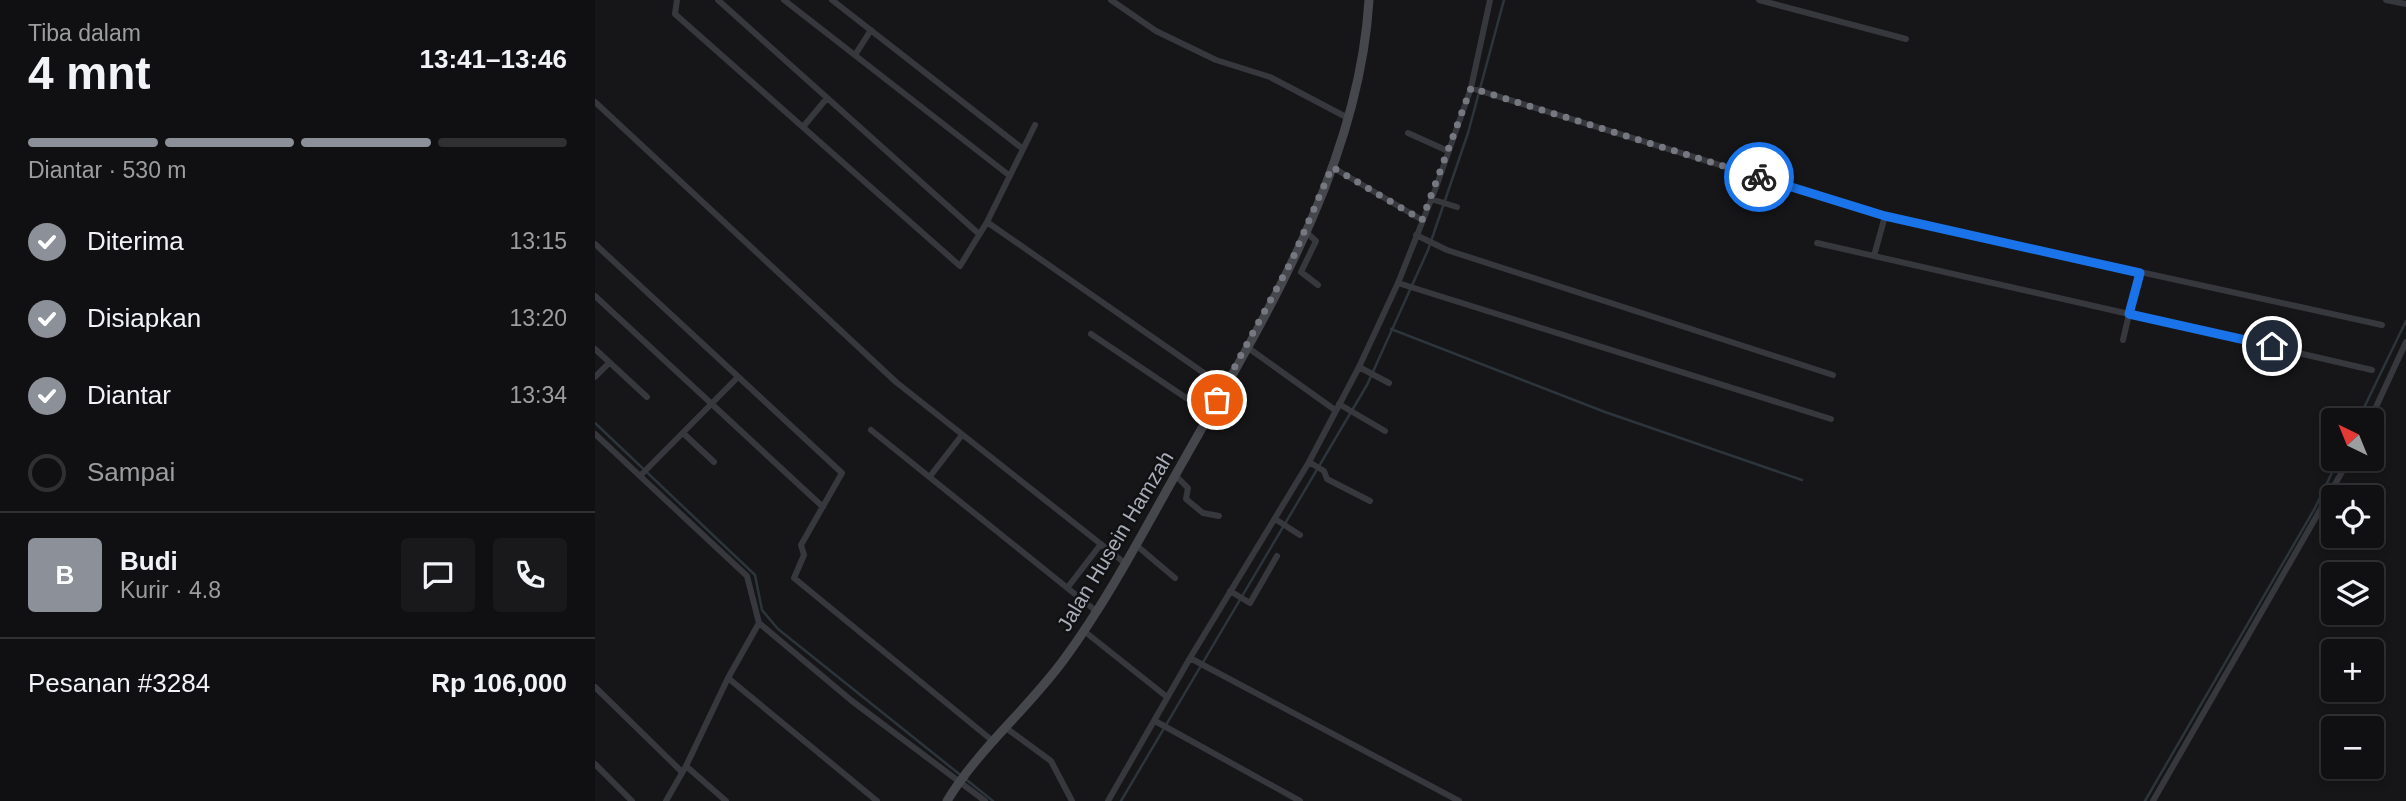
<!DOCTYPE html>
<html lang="id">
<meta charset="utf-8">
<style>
:root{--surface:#101012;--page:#19191b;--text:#f1f3f6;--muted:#9c9d9f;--line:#303032;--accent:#8c9099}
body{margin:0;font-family:Arial,sans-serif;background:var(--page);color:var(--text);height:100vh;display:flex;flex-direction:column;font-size:26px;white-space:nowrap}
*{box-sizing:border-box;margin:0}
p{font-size:23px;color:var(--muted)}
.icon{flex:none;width:38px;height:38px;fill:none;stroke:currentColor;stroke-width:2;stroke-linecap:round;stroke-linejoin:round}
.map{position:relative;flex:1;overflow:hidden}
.drawer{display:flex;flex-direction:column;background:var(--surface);width:595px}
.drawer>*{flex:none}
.needle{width:46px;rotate:317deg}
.fabs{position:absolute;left:1726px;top:408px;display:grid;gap:14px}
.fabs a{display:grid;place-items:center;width:63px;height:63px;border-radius:7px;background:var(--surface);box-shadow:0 4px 10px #0003,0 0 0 2px var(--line);font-size:35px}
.pin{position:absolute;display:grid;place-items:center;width:60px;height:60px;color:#fff;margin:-30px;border:4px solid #fff;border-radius:50%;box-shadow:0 2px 7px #0007}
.courier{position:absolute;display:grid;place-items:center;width:70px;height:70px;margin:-35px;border:5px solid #1a73e8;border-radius:50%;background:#fff;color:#222;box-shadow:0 2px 9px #0007}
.headline em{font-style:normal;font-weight:600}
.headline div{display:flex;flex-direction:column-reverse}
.headline{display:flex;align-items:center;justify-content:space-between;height:119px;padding:0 28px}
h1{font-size:46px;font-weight:600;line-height:52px}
.bar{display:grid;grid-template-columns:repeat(4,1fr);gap:10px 7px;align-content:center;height:84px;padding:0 28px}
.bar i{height:9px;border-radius:5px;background:var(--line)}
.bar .selected{background:var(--accent)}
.bar p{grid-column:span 4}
.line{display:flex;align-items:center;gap:18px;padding:0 28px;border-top:2px solid var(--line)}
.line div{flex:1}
.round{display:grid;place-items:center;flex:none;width:74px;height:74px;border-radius:7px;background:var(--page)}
ol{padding:0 28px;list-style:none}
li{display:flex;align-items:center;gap:21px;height:77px}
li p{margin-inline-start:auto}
li .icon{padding:7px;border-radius:50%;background:var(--accent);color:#fff;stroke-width:4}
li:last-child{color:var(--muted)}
li i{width:38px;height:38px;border:4px solid var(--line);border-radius:50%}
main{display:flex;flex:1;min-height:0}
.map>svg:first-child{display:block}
</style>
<main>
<section class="drawer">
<div class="headline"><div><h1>4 mnt</h1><p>Tiba dalam</p></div><em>13:41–13:46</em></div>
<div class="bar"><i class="selected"></i><i class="selected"></i><i class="selected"></i><i></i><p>Diantar · 530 m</p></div>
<ol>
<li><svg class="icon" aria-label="check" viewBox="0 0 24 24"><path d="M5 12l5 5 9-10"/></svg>Diterima<p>13:15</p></li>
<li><svg class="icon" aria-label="check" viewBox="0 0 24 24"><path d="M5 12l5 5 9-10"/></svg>Disiapkan<p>13:20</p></li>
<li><svg class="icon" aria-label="check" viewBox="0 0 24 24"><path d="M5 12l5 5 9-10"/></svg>Diantar<p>13:34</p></li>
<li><i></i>Sampai</li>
</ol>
<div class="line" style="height:126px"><b class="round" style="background:var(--accent);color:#fff">B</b><div><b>Budi</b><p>Kurir · 4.8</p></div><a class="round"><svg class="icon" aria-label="chat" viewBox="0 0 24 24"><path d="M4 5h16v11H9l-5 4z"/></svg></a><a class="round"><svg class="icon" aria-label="phone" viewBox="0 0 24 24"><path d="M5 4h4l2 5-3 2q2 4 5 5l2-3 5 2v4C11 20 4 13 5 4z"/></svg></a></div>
<div class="line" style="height:91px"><div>Pesanan #3284</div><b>Rp 106,000</b></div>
</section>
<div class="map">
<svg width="1811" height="801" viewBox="0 0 1811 801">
<rect width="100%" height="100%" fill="#161618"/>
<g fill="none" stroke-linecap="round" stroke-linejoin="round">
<path stroke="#2c353c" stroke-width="2.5" d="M796,329l214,83 197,68
M1763,420l48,-99
M0,423l160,152 7,35 16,19 215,172
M526,801l246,-416 61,-135 40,-117 36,-133
M1550,801l170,-293 24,-50"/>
<path stroke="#37383d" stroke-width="6" d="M82,0l-2,14 285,252 27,-44 48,-97
M123,0l261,234
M189,0l226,176
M237,0l191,149
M516,0l45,31 60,29 54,17 78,41
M1164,0l147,39
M1791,0l20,4
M260,55l16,-25
M876,88l414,128 497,109
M0,102l301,280 230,182
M208,127l24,-29
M813,133l40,18
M737,167l90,53
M836,199l26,8
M392,222l237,165
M710,231l11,10 -15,31 17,13
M821,235l31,15 386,125
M1222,243l312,71 11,-41
M0,244l247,229 -41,72 3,10 -10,23 200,164
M1279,256l11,-40
M803,283l433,136
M0,296l228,211
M496,334l119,80
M1528,340l6,-26 243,56
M652,347l88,63
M0,349l52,48
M764,367l30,16
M0,377l14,-14
M744,404l46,27
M1775,420l36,-78
M276,430l225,181
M88,433l31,29
M0,434l152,142 12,47 93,78 133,100
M714,462l15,9 3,8 43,22
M336,475l31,-40
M580,475l13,13 -2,11 17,14 16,3
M45,476l97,-98
M680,519l25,16
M541,545l39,33
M473,587l33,-43
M635,591l20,12 27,-47
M489,631l83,66
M595,658l269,143
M133,678l31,-55
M0,687l87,85
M560,721l145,80
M411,728l45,33 21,40
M0,764l37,37
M91,766l42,-88 149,123
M71,801l20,-35 40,35
M513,801l82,-143 119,-196 50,-95 39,-84 37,-93 36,-102 19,-88
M1558,801l197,-343"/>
<path stroke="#45474d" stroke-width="9" d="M352,801c32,-53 82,-93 118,-143 46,-63 81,-132 120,-200 80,-141 174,-292 184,-458"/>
</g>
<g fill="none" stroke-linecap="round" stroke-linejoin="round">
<path stroke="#757880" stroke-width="7" stroke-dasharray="0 12.6" d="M622,400l75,-140 40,-93 90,53 49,-132 288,89"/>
<path stroke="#1a73e8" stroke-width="9" d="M1164,177l126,39 255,57 -11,41 143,32"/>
</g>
<g text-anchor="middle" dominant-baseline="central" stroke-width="5" stroke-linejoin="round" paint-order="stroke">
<g font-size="21" fill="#a8adb8" stroke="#111113">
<text transform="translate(520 541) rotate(-59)">Jalan Husein Hamzah</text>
</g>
</g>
</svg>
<div class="fabs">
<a><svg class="needle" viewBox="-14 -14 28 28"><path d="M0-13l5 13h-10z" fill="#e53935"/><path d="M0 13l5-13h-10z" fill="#9c9d9f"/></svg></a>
<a><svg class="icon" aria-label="locate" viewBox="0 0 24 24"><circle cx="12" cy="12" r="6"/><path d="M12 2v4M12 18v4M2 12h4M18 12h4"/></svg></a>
<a><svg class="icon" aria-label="layers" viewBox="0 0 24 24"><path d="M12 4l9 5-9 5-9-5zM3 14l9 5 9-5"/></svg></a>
<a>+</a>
<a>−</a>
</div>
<div class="pin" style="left:622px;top:400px;background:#ea580c"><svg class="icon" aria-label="bag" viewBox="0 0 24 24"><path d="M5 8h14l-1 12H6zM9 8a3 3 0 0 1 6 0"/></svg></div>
<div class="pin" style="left:1677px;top:346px;background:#1f2937"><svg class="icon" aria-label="home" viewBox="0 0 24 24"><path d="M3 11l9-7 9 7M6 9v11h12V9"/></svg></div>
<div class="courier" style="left:1164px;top:177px"><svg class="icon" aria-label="bike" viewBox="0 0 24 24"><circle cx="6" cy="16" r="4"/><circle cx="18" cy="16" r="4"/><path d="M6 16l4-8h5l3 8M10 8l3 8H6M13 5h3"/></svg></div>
</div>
</main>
